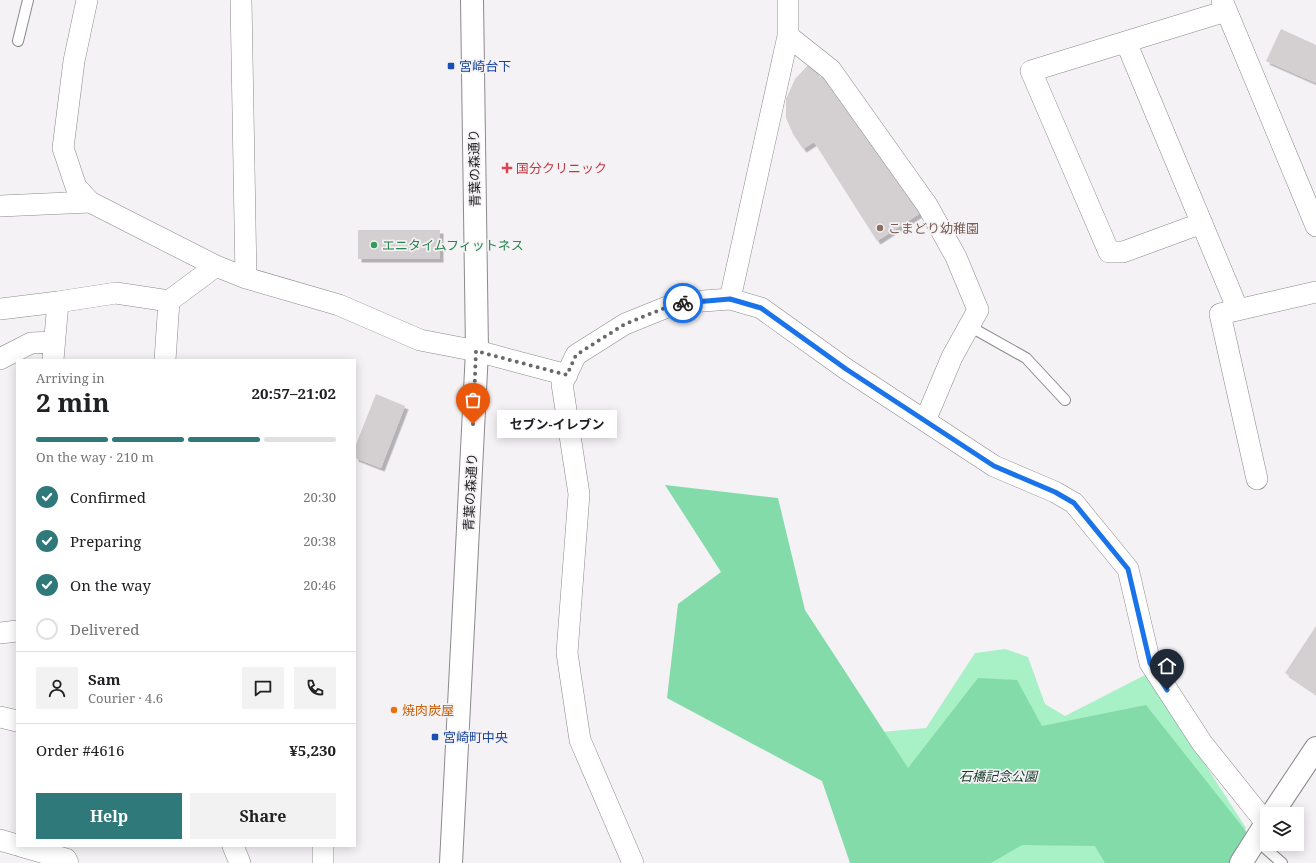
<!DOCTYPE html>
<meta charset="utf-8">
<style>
:root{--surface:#fff;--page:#f2f2f2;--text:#202124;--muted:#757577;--line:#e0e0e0;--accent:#2f797b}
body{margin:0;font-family:"Noto Serif","Noto Sans JP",serif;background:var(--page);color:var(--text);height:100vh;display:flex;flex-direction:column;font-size:15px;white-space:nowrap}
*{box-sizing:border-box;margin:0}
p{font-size:13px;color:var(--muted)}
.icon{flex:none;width:22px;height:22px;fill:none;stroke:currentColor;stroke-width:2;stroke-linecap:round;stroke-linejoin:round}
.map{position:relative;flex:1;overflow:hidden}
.drawer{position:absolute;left:16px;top:359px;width:340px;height:488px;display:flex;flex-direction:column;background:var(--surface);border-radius:0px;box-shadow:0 2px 10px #0003}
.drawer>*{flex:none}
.buttons{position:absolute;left:1260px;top:807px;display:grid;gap:8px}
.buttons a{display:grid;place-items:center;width:44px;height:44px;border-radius:0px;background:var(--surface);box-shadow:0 2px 10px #0003;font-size:20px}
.pin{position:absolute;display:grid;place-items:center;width:34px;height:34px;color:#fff;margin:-41px -17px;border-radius:50% 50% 50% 0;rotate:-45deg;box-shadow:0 0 4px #0007}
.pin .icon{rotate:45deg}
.courier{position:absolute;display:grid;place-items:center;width:40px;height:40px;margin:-20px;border:3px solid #1a73e8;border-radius:50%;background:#fff;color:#222;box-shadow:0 1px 5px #0007}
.bubble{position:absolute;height:28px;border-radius:0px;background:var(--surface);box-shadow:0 2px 10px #0003;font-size:13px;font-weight:700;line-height:28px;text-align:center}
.head em{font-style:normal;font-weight:700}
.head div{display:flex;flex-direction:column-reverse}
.head{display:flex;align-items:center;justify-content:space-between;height:68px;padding:0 20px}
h1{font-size:26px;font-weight:700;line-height:30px}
.bar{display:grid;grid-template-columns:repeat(4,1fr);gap:6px 4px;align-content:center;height:48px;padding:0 20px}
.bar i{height:5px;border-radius:3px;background:var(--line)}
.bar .active{background:var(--accent)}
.bar p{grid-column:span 4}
.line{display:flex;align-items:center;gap:10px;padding:0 20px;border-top:1px solid var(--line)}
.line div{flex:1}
.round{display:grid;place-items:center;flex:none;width:42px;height:42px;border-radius:0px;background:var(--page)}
ol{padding:0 20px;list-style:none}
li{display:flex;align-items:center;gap:12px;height:44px}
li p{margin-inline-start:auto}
li .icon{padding:4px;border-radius:50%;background:var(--accent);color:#fff;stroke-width:4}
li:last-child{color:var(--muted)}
li i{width:22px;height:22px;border:2px solid var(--line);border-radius:50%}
.action{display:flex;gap:8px;margin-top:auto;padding:8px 20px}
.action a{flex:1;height:46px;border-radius:0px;background:var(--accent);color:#fff;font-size:16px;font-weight:700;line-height:46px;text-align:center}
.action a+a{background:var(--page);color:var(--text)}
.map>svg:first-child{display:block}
</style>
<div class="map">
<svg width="1316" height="863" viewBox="0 0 1316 863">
<defs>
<filter id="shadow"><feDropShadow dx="3.5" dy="3.5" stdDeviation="0" flood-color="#0004"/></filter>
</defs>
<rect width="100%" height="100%" fill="#f5f2f6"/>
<path fill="#a8f0c5" d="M1005,649l23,8 17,47 20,12 82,-42 99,154 -22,35h-365l22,-131 45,-4 49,-75z"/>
<path fill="#82dba8" d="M665,485l113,13 27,112 103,158 70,-90 39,2 25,46 104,-21 103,130 -4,28h-140l-10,-17 -73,-1 -31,18h-141l-28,-82 -155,-83 11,-94 43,-32z"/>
<path fill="#d4cfd1" filter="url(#shadow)" d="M1281,29l35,16v38l-50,-22z
M810,63l9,15 5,-3 39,52 56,87 -42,27 -63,-99 -11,7 -10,-15 -7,-16v-19l9,-20z
M358,230h82v29h-82z
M376,394l29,12 -24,62 -26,-10v-11z
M1316,626v68l-31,-21z"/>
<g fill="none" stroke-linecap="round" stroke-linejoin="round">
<g stroke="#8c898d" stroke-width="12">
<path id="lane" d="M18,41l10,-41
M969,326l57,32 39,42
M1256,840l26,23"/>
</g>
<g stroke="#8c898d" stroke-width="22">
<path id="street" d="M87,0l-13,61 -11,87 13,39 14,15
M241,0l5,278
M1222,0l94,226
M788,36l43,34 96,135 29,52 22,53 -26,47 -27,64
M1126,42l112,268
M0,206l90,-4 126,64 30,12 93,27 81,35 57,11 90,24
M1202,223l-79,29h-14l-78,-181 195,-60
M730,299l58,-263v-36
M0,309l58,-7 58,-9 53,8 47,-35
M0,359l31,-16 23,-1
M53,360l5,-58
M165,360l4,-59
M1257,479l-37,-165 96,-22
M0,633l17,-2
M0,717l17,4
M0,840l17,5
M20,846l46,13 2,4
M233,846l7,17
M323,863v-17
M633,863l-53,-123 -13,-87 12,-159 -17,-110 14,-29 49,-31 52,-21 53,-4 31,9 85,61 148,97 61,26 19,11 54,66 22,94 52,80 64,80"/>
</g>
<g stroke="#8c898d" stroke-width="24">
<path id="secondary" d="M1272,814l44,-66
M451,863l26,-512 -5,-351
M1241,863l26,-41"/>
</g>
<use href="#lane" stroke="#fff" stroke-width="10"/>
<use href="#street" stroke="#fff" stroke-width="21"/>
<use href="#secondary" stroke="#fff" stroke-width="22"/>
</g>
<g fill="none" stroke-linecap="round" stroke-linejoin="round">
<path stroke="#69686a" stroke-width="4" stroke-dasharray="0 7.2" d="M473,424l3,-73 91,24 9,-20 49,-31 52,-21h6"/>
<path stroke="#1a73e8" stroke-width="5" d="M683,303l47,-4 31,9 85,61 148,97 61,26 19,11 54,66 22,94 17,27"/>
</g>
<g fill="#1a4fb4" stroke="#f5f2f6" stroke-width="1.5">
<rect x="447" y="62" width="8" height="8" rx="2"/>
<rect x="431" y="733" width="8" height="8" rx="2"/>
</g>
<path fill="#e0444e" stroke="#f5f2f6" stroke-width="1.5" d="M505 162h4v4h4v4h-4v4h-4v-4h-4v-4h4z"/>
<circle fill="#8d6e63" stroke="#f5f2f6" stroke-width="1.5" cx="880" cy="228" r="4"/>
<circle fill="#2e9e5b" stroke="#f5f2f6" stroke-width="1.5" cx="374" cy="245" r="4"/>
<circle fill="#e8710a" stroke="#f5f2f6" stroke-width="1.5" cx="394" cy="710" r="4"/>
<g text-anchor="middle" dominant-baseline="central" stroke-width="3.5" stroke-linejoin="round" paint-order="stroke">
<g font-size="13" fill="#164399" stroke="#f5f2f6" text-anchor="start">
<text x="459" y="66">宮崎台下</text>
<text x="443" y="737">宮崎町中央</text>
</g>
<g font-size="13" fill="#1e1d1f" stroke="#f5f2f6">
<text transform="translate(474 168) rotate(-91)">青葉の森通り</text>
<text transform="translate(470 492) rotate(-87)">青葉の森通り</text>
</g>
<g font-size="13" fill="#be3a42" stroke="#f5f2f6" text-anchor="start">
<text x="516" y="168">国分クリニック</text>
</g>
<g font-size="13" fill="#785e54" stroke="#f5f2f6" text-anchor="start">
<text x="888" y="228">こまどり幼稚園</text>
</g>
<g font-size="13" fill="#27864d" stroke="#f5f2f6" text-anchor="start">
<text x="382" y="245">エニタイムフィットネス</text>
</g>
<g font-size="13" fill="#c56008" stroke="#f5f2f6" text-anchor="start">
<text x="402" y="710">焼肉炭屋</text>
</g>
<g font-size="13" font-style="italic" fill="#163c28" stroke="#f5f2f6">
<text x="998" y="776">石橋記念公園</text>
</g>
</g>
</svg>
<div class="buttons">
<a><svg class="icon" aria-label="layers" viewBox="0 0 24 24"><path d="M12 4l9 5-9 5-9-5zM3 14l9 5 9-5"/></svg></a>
</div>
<div class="pin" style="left:473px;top:424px;background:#ea580c"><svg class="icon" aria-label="bag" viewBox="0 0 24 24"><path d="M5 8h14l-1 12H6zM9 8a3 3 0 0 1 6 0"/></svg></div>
<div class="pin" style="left:1167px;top:690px;background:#1f2937"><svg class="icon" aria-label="home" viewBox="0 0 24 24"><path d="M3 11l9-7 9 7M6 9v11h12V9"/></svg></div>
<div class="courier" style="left:683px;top:303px"><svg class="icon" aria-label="bike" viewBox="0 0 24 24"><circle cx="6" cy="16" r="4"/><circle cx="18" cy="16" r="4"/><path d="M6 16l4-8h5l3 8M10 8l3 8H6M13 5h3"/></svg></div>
<div class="bubble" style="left:497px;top:410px;width:120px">セブン-イレブン</div>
<section class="drawer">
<div class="head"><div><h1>2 min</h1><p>Arriving in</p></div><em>20:57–21:02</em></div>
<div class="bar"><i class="active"></i><i class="active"></i><i class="active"></i><i></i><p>On the way · 210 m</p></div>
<ol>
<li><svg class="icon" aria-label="check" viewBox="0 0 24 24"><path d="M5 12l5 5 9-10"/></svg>Confirmed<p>20:30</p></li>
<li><svg class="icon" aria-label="check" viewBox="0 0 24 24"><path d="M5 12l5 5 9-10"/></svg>Preparing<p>20:38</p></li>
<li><svg class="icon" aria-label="check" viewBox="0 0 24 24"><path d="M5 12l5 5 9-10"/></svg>On the way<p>20:46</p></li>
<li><i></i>Delivered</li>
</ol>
<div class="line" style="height:72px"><a class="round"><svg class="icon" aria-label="person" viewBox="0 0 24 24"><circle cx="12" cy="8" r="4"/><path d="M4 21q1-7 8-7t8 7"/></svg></a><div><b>Sam</b><p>Courier · 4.6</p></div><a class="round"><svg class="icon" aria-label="chat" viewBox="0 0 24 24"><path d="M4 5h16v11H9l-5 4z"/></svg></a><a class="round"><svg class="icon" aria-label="phone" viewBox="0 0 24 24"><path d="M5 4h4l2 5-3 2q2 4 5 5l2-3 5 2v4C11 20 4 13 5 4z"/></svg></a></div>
<div class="line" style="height:52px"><div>Order #4616</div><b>¥5,230</b></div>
<div class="action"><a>Help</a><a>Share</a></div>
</section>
</div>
